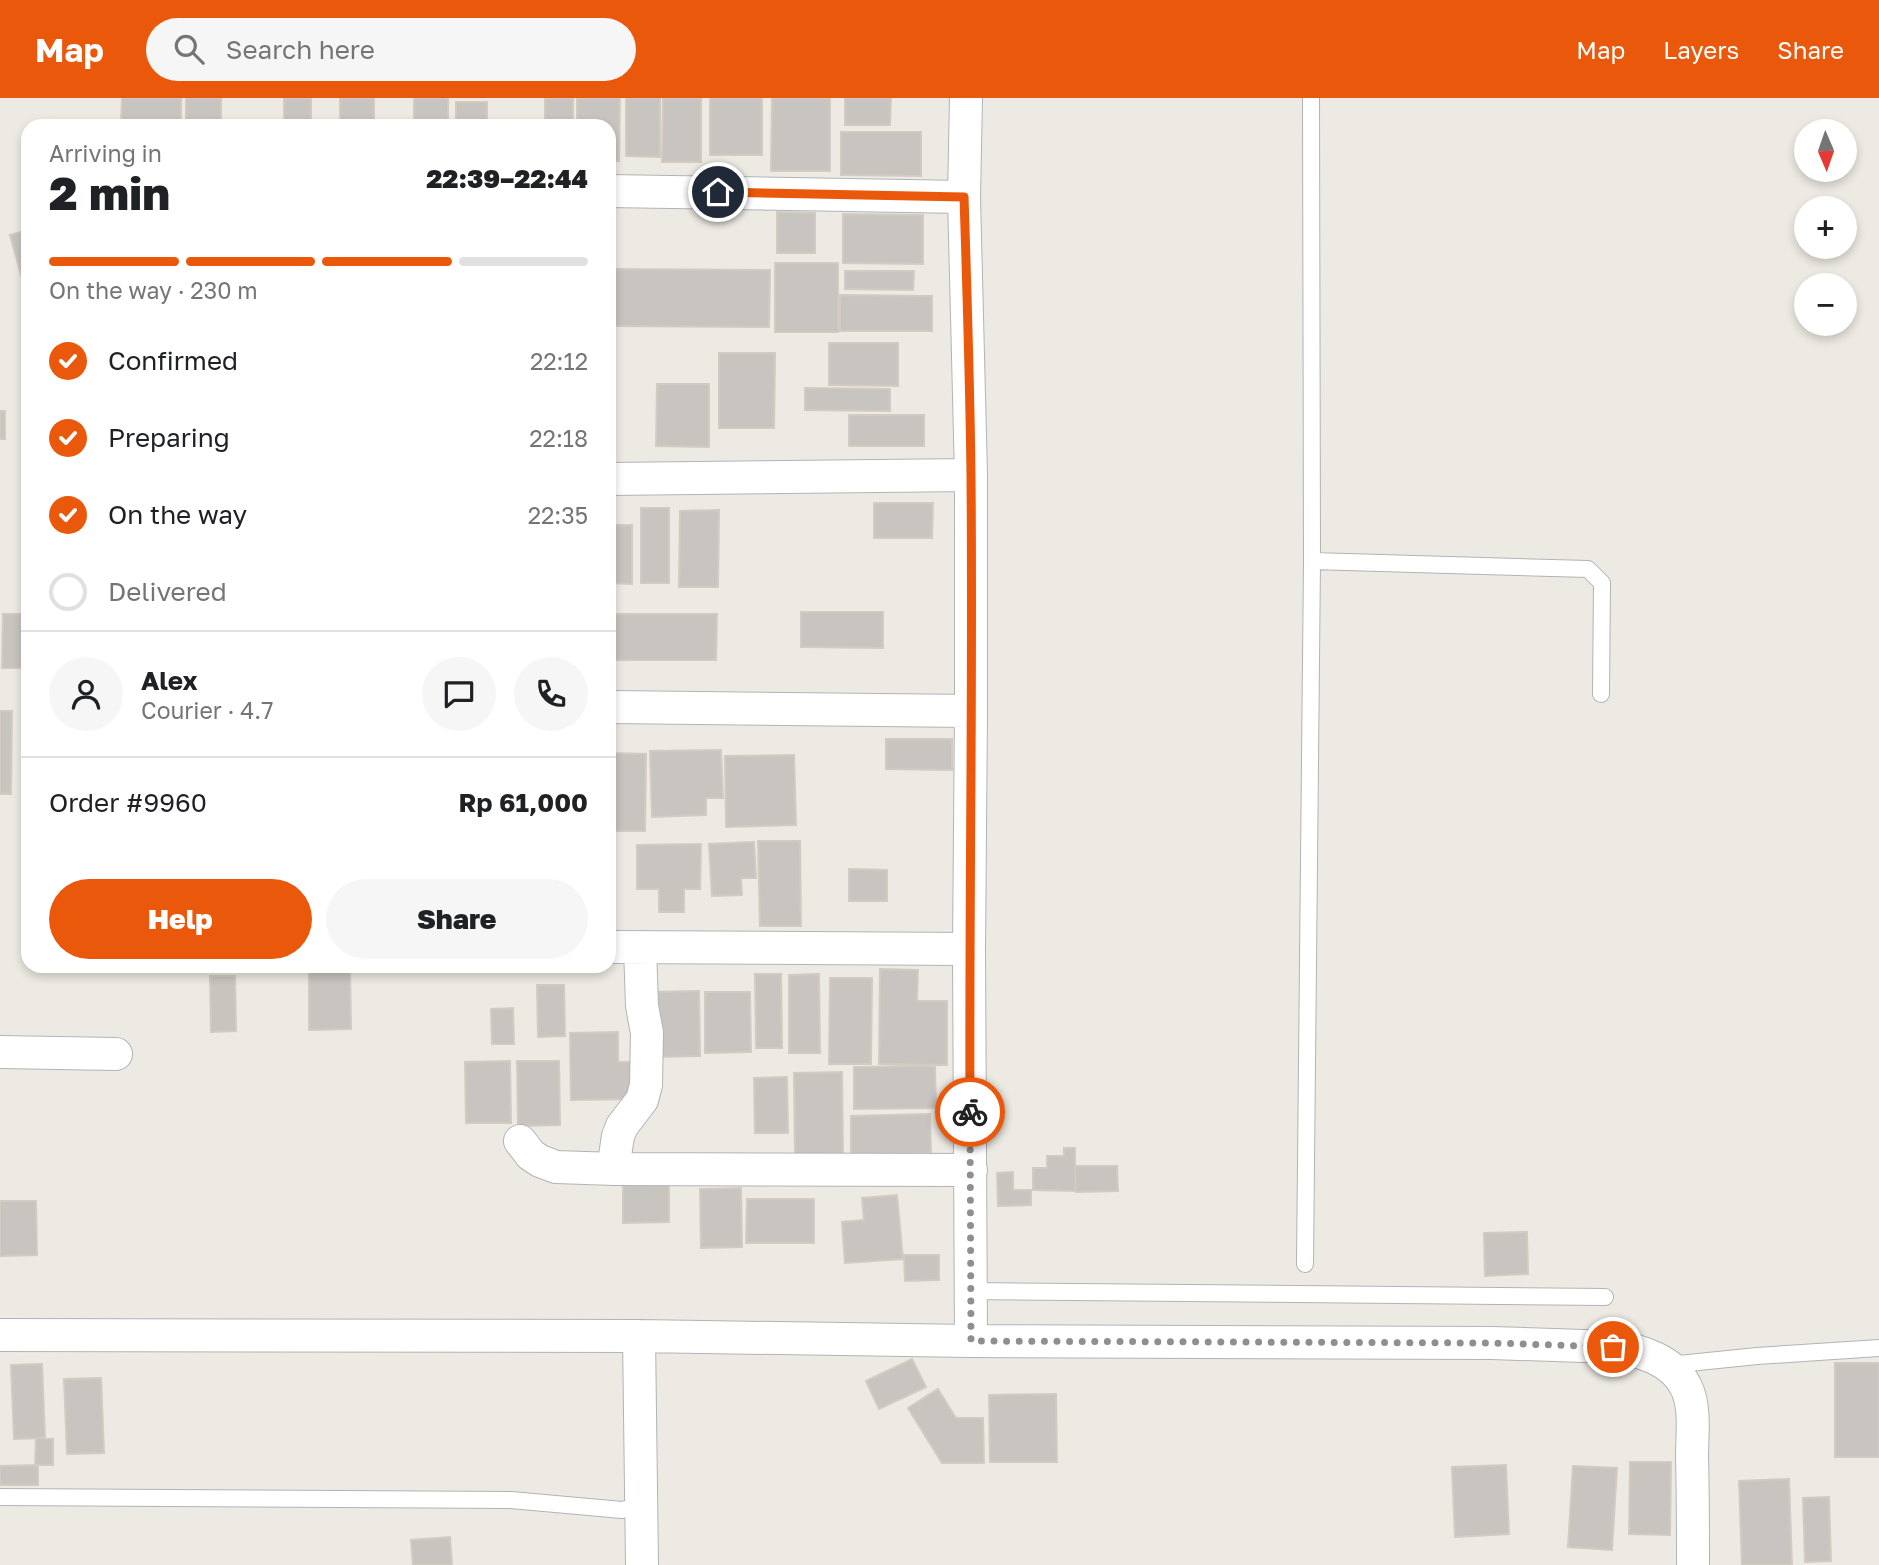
<!DOCTYPE html>
<meta charset="utf-8">
<style>
:root{--surface:#fff;--page:#f6f6f6;--text:#202124;--muted:#757577;--line:#e0e0e0;--accent:#ea580c}
body{margin:0;font-family:"Golos Text",sans-serif;background:var(--page);color:var(--text);height:100vh;display:flex;flex-direction:column;font-size:26px;white-space:nowrap}
*{box-sizing:border-box;margin:0}
p{font-size:23px;color:var(--muted)}
.icon{flex:none;width:38px;height:38px;fill:none;stroke:currentColor;stroke-width:2;stroke-linecap:round;stroke-linejoin:round}
.map{position:relative;flex:1;overflow:hidden}
.details{position:absolute;left:21px;top:21px;width:595px;height:854px;display:flex;flex-direction:column;background:var(--surface);border-radius:21px;box-shadow:0 4px 10px #0003}
.details>*{flex:none}
.needle{width:46px;rotate:178deg}
.controls{position:absolute;left:1794px;top:21px;display:grid;gap:14px}
.controls a{display:grid;place-items:center;width:63px;height:63px;border-radius:50%;background:var(--surface);box-shadow:0 4px 10px #0003;font-size:35px}
.pin{position:absolute;display:grid;place-items:center;width:60px;height:60px;color:#fff;margin:-30px;border:4px solid #fff;border-radius:50%;box-shadow:0 2px 7px #0007}
.courier{position:absolute;display:grid;place-items:center;width:70px;height:70px;margin:-35px;border:5px solid #ea580c;border-radius:50%;background:#fff;color:#222;box-shadow:0 2px 9px #0007}
.overview em{font-style:normal;font-weight:800}
.overview div{display:flex;flex-direction:column-reverse}
.overview{display:flex;align-items:center;justify-content:space-between;height:119px;padding:0 28px}
h1{font-size:46px;font-weight:800;line-height:52px}
.bar{display:grid;grid-template-columns:repeat(4,1fr);gap:10px 7px;align-content:center;height:84px;padding:0 28px}
.bar i{height:9px;border-radius:5px;background:var(--line)}
.bar .current{background:var(--accent)}
.bar p{grid-column:span 4}
.line{display:flex;align-items:center;gap:18px;padding:0 28px;border-top:2px solid var(--line)}
.line div{flex:1}
.round{display:grid;place-items:center;flex:none;width:74px;height:74px;border-radius:37px;background:var(--page)}
ol{padding:0 28px;list-style:none}
li{display:flex;align-items:center;gap:21px;height:77px}
li p{margin-inline-start:auto}
li .icon{padding:7px;border-radius:50%;background:var(--accent);color:#fff;stroke-width:4}
li:last-child{color:var(--muted)}
li i{width:38px;height:38px;border:4px solid var(--line);border-radius:50%}
.button{display:flex;gap:14px;margin-top:auto;padding:14px 28px}
.button a{flex:1;height:80px;border-radius:42px;background:var(--accent);color:#fff;font-size:28px;font-weight:800;line-height:80px;text-align:center}
.button a+a{background:var(--page);color:var(--text)}
header{display:flex;align-items:center;gap:42px;box-sizing:border-box;height:98px;padding:0 35px;background:var(--accent);color:#fff}
header strong{font-size:33px}
nav{display:flex;gap:38px;margin-inline-start:auto;font-size:24px}
.search{width:490px;height:63px;background:var(--page);display:flex;align-items:center;gap:18px;box-sizing:border-box;padding:0 24px;border-radius:38px;color:var(--muted);font-size:26px}
.map>svg:first-child{display:block}
</style>
<header>
<strong>Map</strong>
<div class="search"><svg class="icon" aria-label="search" viewBox="0 0 24 24"><circle cx="10" cy="10" r="6"/><path d="M15 15l6 6"/></svg>Search here</div>
<nav><a>Map</a><a>Layers</a><a>Share</a></nav>
</header>
<div class="map">
<svg width="1879" height="1467" viewBox="0 0 1879 1467">
<rect width="100%" height="100%" fill="#edeae3"/>
<path fill="#c8c5c0" stroke="#d2cbc1" stroke-width="2" d="M122,0h59v28h-60z
M186,0h35v28h-35z
M284,0h27v28h-27z
M340,0h34v28h-34z
M414,0h34v28h-34z
M545,0h28v28h-28z
M577,0h43l-1,63h-10v-35h-32z
M626,0h34v59l-34,-1z
M663,0h38v64h-39z
M710,0h52v57h-52z
M772,0h58v73h-59z
M845,0h46l-1,27h-45z
M456,4h31v24h-31z
M841,34h80v44l-80,-1z
M777,114l38,1v40h-38z
M843,116l80,1v49l-80,-1z
M28,132v59h-3l-15,-54z
M775,165h63v69h-63z
M609,171l161,1 -1,57 -160,-1z
M845,173h69l-1,19 -68,-1z
M840,197l92,1v35h-92z
M829,245h69v43l-69,-1z
M719,255h56l-1,75h-55z
M657,286h52v63l-53,-1z
M805,290l85,1v22l-85,-1z
M0,313h5v28h-5z
M849,317h75v31h-75z
M874,405h59l-1,35h-58z
M641,410h28v75h-28z
M719,412l-1,77h-39l1,-76z
M609,427h23v59l-23,-1z
M801,514h82v36l-82,-1z
M3,516h25v54h-26z
M609,516h108l-1,46h-107z
M0,613h12l-1,83h-11z
M25,624h3v53h-4z
M886,641h66v31l-66,-1z
M721,652l2,48h-17v17l-54,2 -2,-66z
M610,655l36,1 -1,77h-35z
M794,657l2,70 -70,2 -1,-71z
M758,743h42l1,85h-41z
M754,744l2,36h-15l1,17 -30,1 -3,-52z
M701,746l-1,45h-16v23h-25v-23h-22v-44z
M849,771l38,1v31h-38z
M309,871h41l1,60 -42,1z
M880,871l38,1 -1,31h30v64l-68,-1z
M755,876h26l1,74h-26z
M819,876l1,79h-31v-78z
M210,878h25l1,55 -25,1z
M830,880h42l-1,86h-42z
M537,887h27l1,51 -27,1z
M699,893l1,65 -47,1v-65z
M705,894h45l1,60 -46,1z
M513,910l1,36h-22l-1,-35z
M618,934v30h13l1,37 -61,1 -1,-67z
M510,963l1,62h-45l-1,-61z
M517,963h42l1,64 -42,1z
M935,968l1,42 -82,1v-42z
M842,974l1,82h-48l-1,-81z
M787,979l1,56h-33l-1,-55z
M930,1016l1,39 -80,2v-39z
M1064,1050h11v43l-42,-1v-22h14v-12h17z
M1075,1068h42l1,25 -42,1z
M1013,1074v18h18v15l-33,1 -1,-33z
M669,1081v43l-46,1v-43z
M741,1090l1,59 -41,1 -1,-59z
M897,1097l6,64 -58,4 -3,-41 22,-2 -2,-22z
M747,1101h67v44h-68z
M0,1103h36l1,54 -37,1z
M1527,1134l1,42 -43,2 -1,-43z
M904,1157h35v25l-34,1z
M912,1261l14,28 -47,22 -13,-28z
M1835,1265h44v94h-44z
M42,1266l3,74 -31,1 -3,-74z
M101,1280l3,75 -37,1 -3,-75z
M938,1291l18,29h27l1,45h-42l-34,-55z
M1056,1296l1,68h-67l-1,-67z
M36,1340l17,1v26h-18z
M1630,1364h41l-1,73 -41,-1z
M38,1367v20h-38v-19z
M1506,1367l3,69 -54,3 -3,-70z
M1573,1368l44,2 -5,82 -44,-3z
M1789,1381l3,86h-50l-3,-84z
M1829,1399l2,64 -26,1 -2,-64z
M450,1439l2,28h-39l-2,-25z"/>
<g fill="none" stroke-linecap="round" stroke-linejoin="round">
<g stroke="#b0b4b8" stroke-width="18">
<path id="service" d="M1312,463l276,8 14,14 -1,111
M1305,1166l7,-703 -1,-463
M971,1193l634,6
M1669,1267l88,-9 122,-8
M0,1399l511,3 111,10 8,-2 11,-7"/>
</g>
<g stroke="#b0b4b8" stroke-width="34">
<path id="minor" d="M966,0l-2,99 7,278v236l-2,238 2,392
M609,93l355,6
M609,381l362,-4
M609,609l362,4
M609,849l360,2
M0,954l116,2
M520,1043l11,14 9,6 16,6 59,2 356,1
M615,1071v-13l3,-20 4,-10 20,-26 4,-15 1,-52 -5,-27 -2,-59
M0,1237l639,1 332,5 521,2 121,4c27,3 60,13 73,40 10,20 6,48 6,70 1,36 1,72 1,108
M639,1238l3,229"/>
</g>
<use href="#service" stroke="#fff" stroke-width="16"/>
<use href="#minor" stroke="#fff" stroke-width="32"/>
</g>
<g fill="none" stroke-linecap="round" stroke-linejoin="round">
<path stroke="#8e9090" stroke-width="7" stroke-dasharray="0 12.6" d="M970,1014l1,229 521,2 121,4"/>
<path stroke="#ea580c" stroke-width="9" d="M718,94l246,5c3,93 6,187 7,280 2,212 -2,424 -1,635"/>
</g>
</svg>
<div class="controls">
<a><svg class="needle" viewBox="-14 -14 28 28"><path d="M0-13l5 13h-10z" fill="#e53935"/><path d="M0 13l5-13h-10z" fill="#757577"/></svg></a>
<a>+</a>
<a>−</a>
</div>
<div class="pin" style="left:1613px;top:1249px;background:#ea580c"><svg class="icon" aria-label="bag" viewBox="0 0 24 24"><path d="M5 8h14l-1 12H6zM9 8a3 3 0 0 1 6 0"/></svg></div>
<div class="pin" style="left:718px;top:94px;background:#1f2937"><svg class="icon" aria-label="home" viewBox="0 0 24 24"><path d="M3 11l9-7 9 7M6 9v11h12V9"/></svg></div>
<div class="courier" style="left:970px;top:1014px"><svg class="icon" aria-label="bike" viewBox="0 0 24 24"><circle cx="6" cy="16" r="4"/><circle cx="18" cy="16" r="4"/><path d="M6 16l4-8h5l3 8M10 8l3 8H6M13 5h3"/></svg></div>
<section class="details">
<div class="overview"><div><h1>2 min</h1><p>Arriving in</p></div><em>22:39–22:44</em></div>
<div class="bar"><i class="current"></i><i class="current"></i><i class="current"></i><i></i><p>On the way · 230 m</p></div>
<ol>
<li><svg class="icon" aria-label="check" viewBox="0 0 24 24"><path d="M5 12l5 5 9-10"/></svg>Confirmed<p>22:12</p></li>
<li><svg class="icon" aria-label="check" viewBox="0 0 24 24"><path d="M5 12l5 5 9-10"/></svg>Preparing<p>22:18</p></li>
<li><svg class="icon" aria-label="check" viewBox="0 0 24 24"><path d="M5 12l5 5 9-10"/></svg>On the way<p>22:35</p></li>
<li><i></i>Delivered</li>
</ol>
<div class="line" style="height:126px"><a class="round"><svg class="icon" aria-label="person" viewBox="0 0 24 24"><circle cx="12" cy="8" r="4"/><path d="M4 21q1-7 8-7t8 7"/></svg></a><div><b>Alex</b><p>Courier · 4.7</p></div><a class="round"><svg class="icon" aria-label="chat" viewBox="0 0 24 24"><path d="M4 5h16v11H9l-5 4z"/></svg></a><a class="round"><svg class="icon" aria-label="phone" viewBox="0 0 24 24"><path d="M5 4h4l2 5-3 2q2 4 5 5l2-3 5 2v4C11 20 4 13 5 4z"/></svg></a></div>
<div class="line" style="height:91px"><div>Order #9960</div><b>Rp 61,000</b></div>
<div class="button"><a>Help</a><a>Share</a></div>
</section>
</div>
